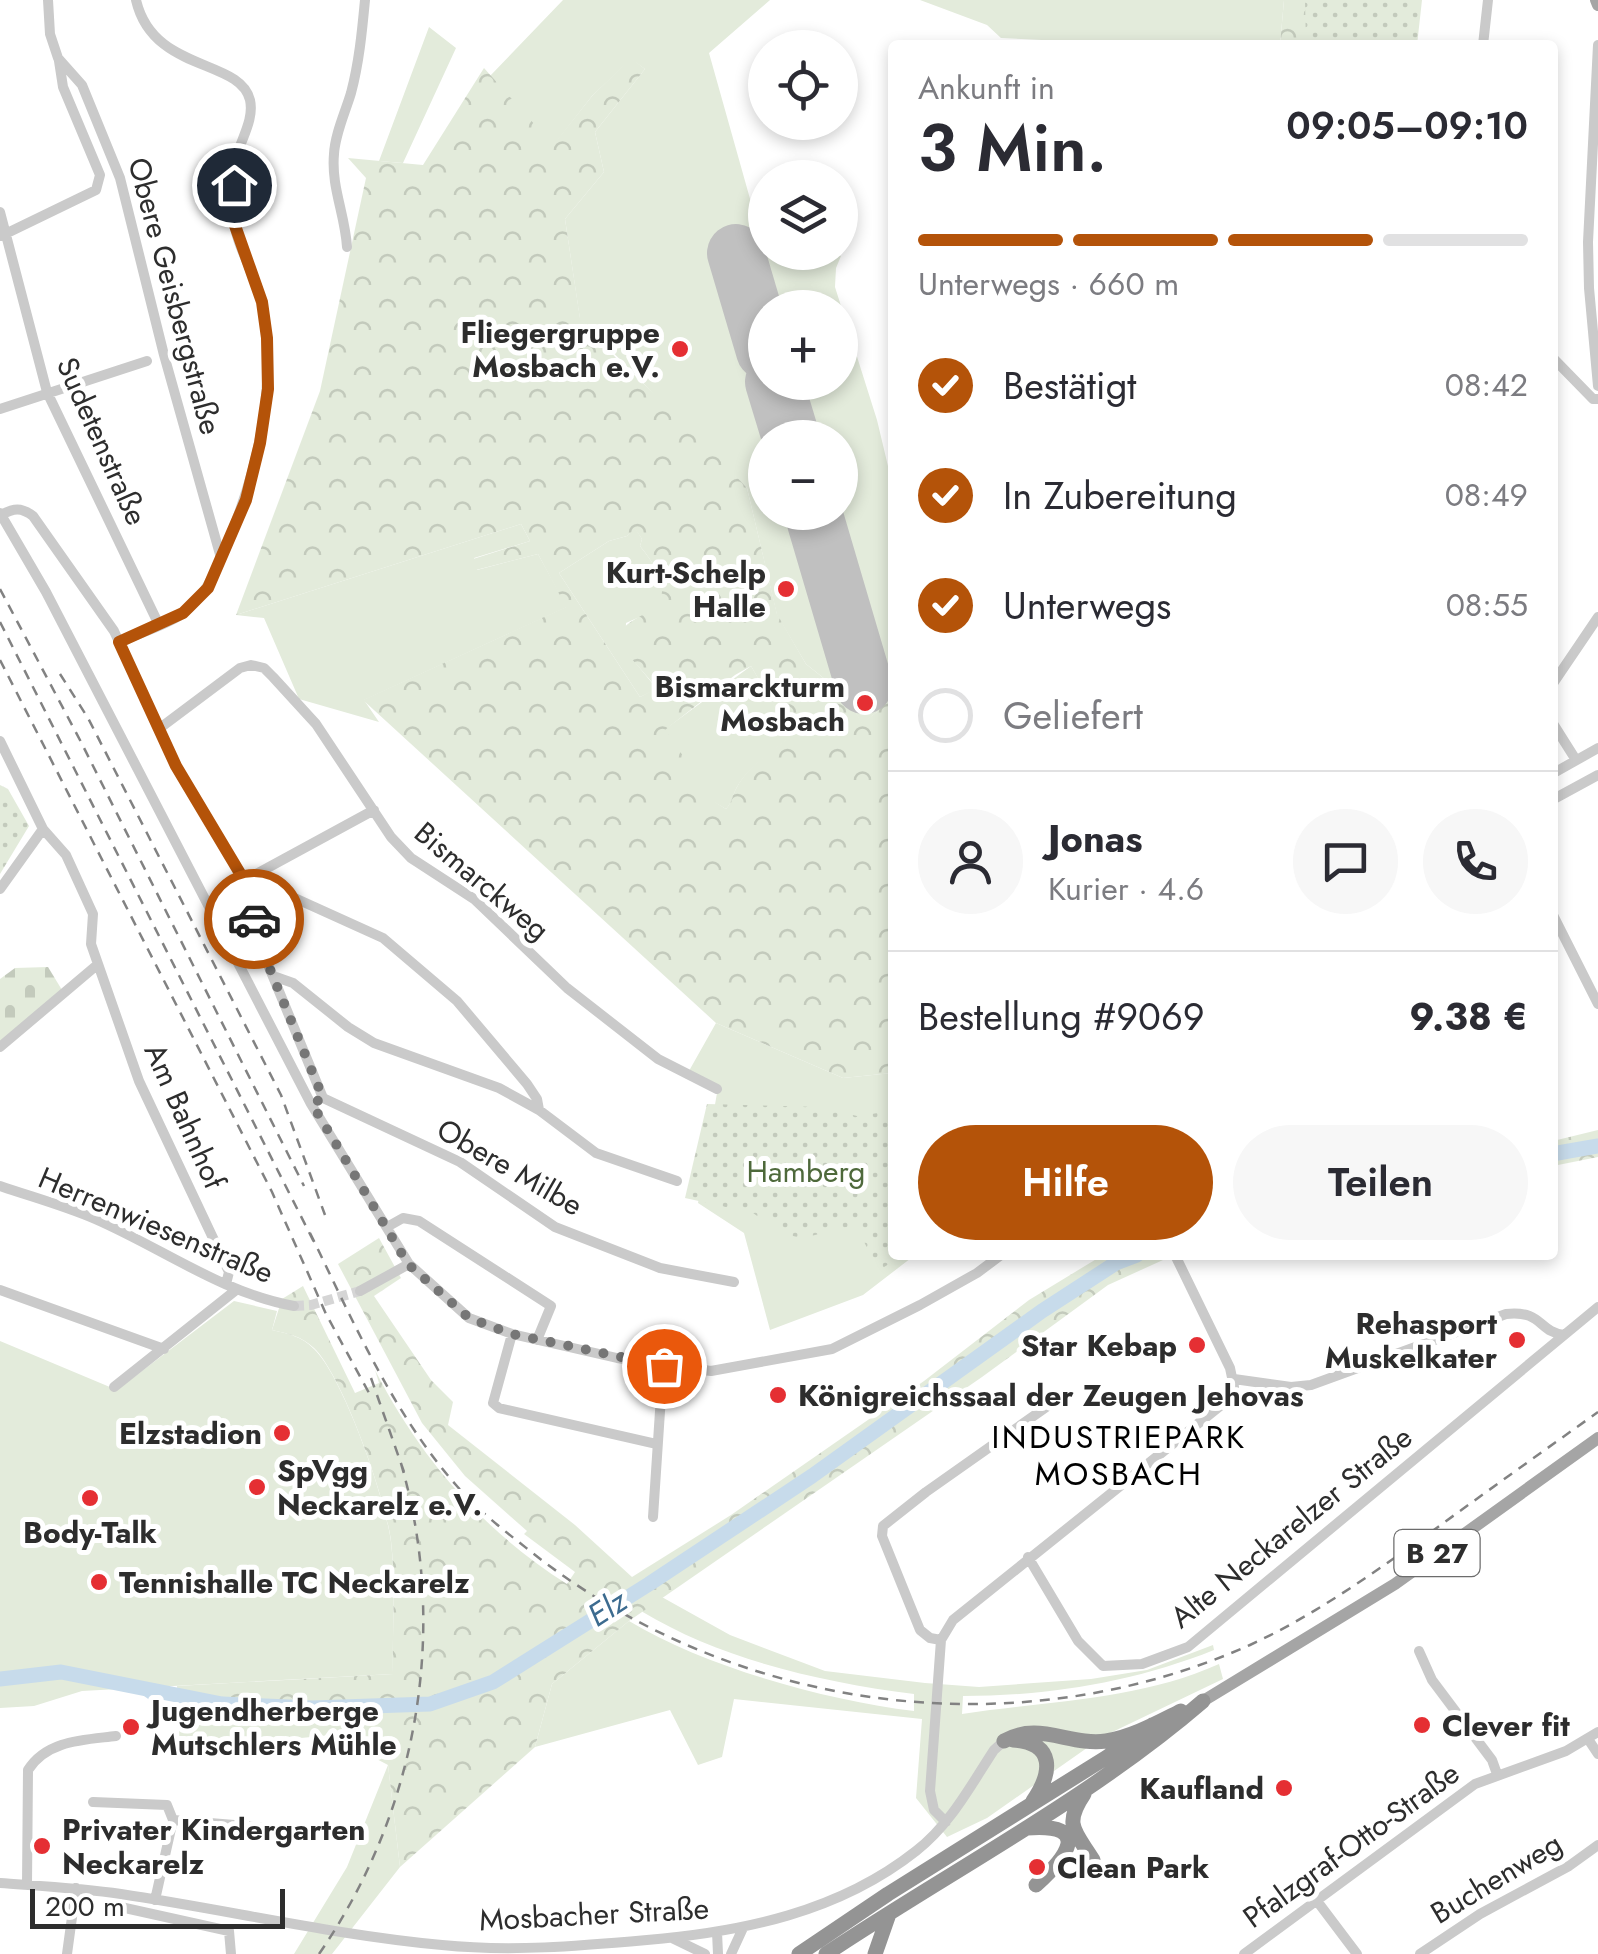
<!DOCTYPE html>
<html lang="de">
<meta charset="utf-8">
<style>
:root{--surface:#fff;--page:#f7f7f7;--text:#2b2b33;--muted:#7c7c81;--line:#e1e1e2;--accent:#b45309}
body{margin:0;font-family:Jost,sans-serif;background:var(--page);color:var(--text);height:100vh;display:flex;flex-direction:column;font-size:38px;white-space:nowrap}
*{box-sizing:border-box;margin:0}
p{font-size:32px;color:var(--muted)}
.icon{flex:none;width:55px;height:55px;fill:none;stroke:currentColor;stroke-width:2;stroke-linecap:round;stroke-linejoin:round}
.map{position:relative;flex:1;overflow:hidden}
.panel{position:absolute;left:888px;top:40px;width:670px;height:1220px;display:flex;flex-direction:column;background:var(--surface);border-radius:10px;box-shadow:0 5px 15px #0003}
.panel>*{flex:none}
.fabs{position:absolute;left:748px;top:30px;display:grid;gap:20px}
.fabs a{display:grid;place-items:center;width:110px;height:110px;border-radius:50%;background:var(--surface);box-shadow:0 5px 15px #0003;font-size:50px}
.scale{position:absolute;left:30px;bottom:25px;width:255px;box-sizing:border-box;padding-left:10px;border:5px solid #2d2d2d;border-top:0;font-size:28px;line-height:35px;white-space:nowrap;color:#2d2d2d;-webkit-text-stroke:8px #fff;paint-order:stroke}
.pin{position:absolute;display:grid;place-items:center;width:85px;height:85px;color:#fff;margin:-42px;border:5px solid #fff;border-radius:50%;box-shadow:0 2px 10px #0007}
.courier{position:absolute;display:grid;place-items:center;width:100px;height:100px;margin:-50px;border:8px solid #b45309;border-radius:50%;background:#fff;color:#222;box-shadow:0 2px 12px #0007}
.headline em{font-style:normal;font-weight:600}
.headline div{display:flex;flex-direction:column-reverse}
.headline{display:flex;align-items:center;justify-content:space-between;height:170px;padding:0 30px}
h1{font-size:65px;font-weight:600;line-height:75px}
.bar{display:grid;grid-template-columns:repeat(4,1fr);gap:15px 10px;align-content:center;height:120px;padding:0 30px}
.bar i{height:12px;border-radius:8px;background:var(--line)}
.bar .active{background:var(--accent)}
.bar p{grid-column:span 4}
.line{display:flex;align-items:center;gap:25px;padding:0 30px;border-top:2px solid var(--line)}
.line div{flex:1}
.round{display:grid;place-items:center;flex:none;width:105px;height:105px;border-radius:52px;background:var(--page)}
ol{padding:0 30px;list-style:none}
li{display:flex;align-items:center;gap:30px;height:110px}
li p{margin-inline-start:auto}
li .icon{padding:10px;border-radius:50%;background:var(--accent);color:#fff;stroke-width:4}
li:last-child{color:var(--muted)}
li i{width:55px;height:55px;border:5px solid var(--line);border-radius:50%}
.cta{display:flex;gap:20px;margin-top:auto;padding:20px 30px}
.cta a{flex:1;height:115px;border-radius:60px;background:var(--accent);color:#fff;font-size:40px;font-weight:600;line-height:115px;text-align:center}
.cta a+a{background:var(--page);color:var(--text)}
.map>svg:first-child{display:block}
</style>
<div class="map">
<svg width="1598" height="1954" viewBox="0 0 1598 1954">
<defs>
<pattern id="forest-crowns" width="20" height="18" patternUnits="userSpaceOnUse" patternTransform="scale(2.5)"><rect width="20" height="18" fill="#e3ebdb"/><path d="M2 6a3 3 0 1 1 6 0M12 15a3 3 0 1 1 6 0" fill="none" stroke="#c3cabc"/></pattern>
<pattern id="cemetery-stones" width="16" height="16" patternUnits="userSpaceOnUse" patternTransform="scale(2.5)"><rect width="16" height="16" fill="#e3ebdb"/><path d="M2 7V4a2 2 0 0 1 4 0v3zM10 15v-3a2 2 0 0 1 4 0v3z" fill="#c3cabc"/></pattern>
<pattern id="park-dots" width="8" height="8" patternUnits="userSpaceOnUse" patternTransform="scale(2.5)"><rect width="8" height="8" fill="#e3ebdb"/><path d="M2 2h.1M6 6h.1" fill="none" stroke="#c3cabc" stroke-width="1.8" stroke-linecap="round"/></pattern>
</defs>
<rect width="100%" height="100%" fill="#fff"/>
<path fill="#e3ebdb" fill-rule="evenodd" d="M563,0h207l-61,53 56,199 76,4 -5,12 -1,19 42,133 15,63v208l-11,2 -4,19 -15,12 -16,-28 -40,-32 -29,-49 -30,-127 -167,-169 -15,-100 39,-47 -9,-40 50,-63 -14,-10 -39,37 -39,50 -63,-70zM765,308h75v74h-75zM765,438h75v74h-75z
M920,0h364l-4,45h-135l-144,-7 -14,-13z
M429,27l27,21 -53,115 -24,-2z
M521,524l9,17 -56,17 3,12 61,-16 29,53 -203,93 15,22 -80,-23 -35,-81 -28,-3z
M635,528l7,11 -2,7c12,15 33,43 16,61 -6,7 -22,12 -30,16l-1,27 32,39 -17,8 -81,-124 50,-32 18,-5z
M751,666l41,70c-18,14 -44,31 -55,51 -5,9 -4,14 -11,22l-12,-7 -50,-72z
M716,1023l127,55 49,-5v182h23l-52,40 -93,35 -26,-97 -46,-30 19,-110 -32,-15z
M234,1301l43,10 -5,19c17,4 29,6 42,19 29,27 72,151 77,193 5,43 1,89 2,132l-311,17 -48,15 -34,2v-367l117,49z
M660,1596l70,39 95,36 100,12 54,4 112,-8 56,-9 66,-25 1,5c-80,32 -165,46 -251,46l-1,18c86,-13 177,-14 257,-50l4,15 -119,57 -117,82 -40,19 -31,-39 6,-79 -188,-20 -12,58 -24,8 -28,-55 -135,37 17,-63 77,-63c76,46 196,79 285,90v-17c-93,-12 -192,-34 -273,-83z
M388,1765l12,102 -68,87h-38l53,-87z"/>
<path fill="url(#forest-crowns)" fill-rule="evenodd" d="M1284,0h134l-3,45h-135z
M631,58l14,11 -50,63 9,40 -39,47 15,99 37,41 67,62 63,67 30,126 29,50 40,32 16,27 15,-11 3,-20 12,-1v382l-49,5 -127,-55 -353,-323 203,-93 -28,-53 -62,16 -3,-11 57,-18 -9,-17 -285,91 84,-224 46,-213 -18,-20 75,7 61,-97 69,77 39,-49zM635,529l7,10 -2,7c13,16 35,47 12,63 -12,9 -24,11 -32,24l4,17 33,38 -17,9 -81,-124 50,-32 18,-5zM751,666l40,70c-18,14 -43,30 -54,51 -5,8 -4,14 -11,22l-11,-7 -50,-72 70,-55z
M1598,1130v27l-45,9v-25z
M379,1238l22,40 -27,18 57,84 22,22 -5,23 127,100 57,52 99,-62 193,-134 105,-81 74,-45h71l-66,30 -126,92 -353,244 -77,63 -17,63 -135,120 -12,-102 -57,-30 -151,15 -3,-64 216,-12c-1,-44 3,-90 -2,-133 -5,-41 -48,-165 -77,-193 -13,-12 -25,-14 -42,-18l10,-31 21,-13 52,107 24,-10 -4,-13c45,88 108,161 192,214l8,-12 -51,-38 3,-3 -62,-55 -43,-53 -84,-159z"/>
<path fill="url(#cemetery-stones)" d="M48,967l14,23 -62,52v-63l15,-11z"/>
<path fill="url(#park-dots)" d="M1305,0h117l-5,45h-111z
M0,785l8,4 21,37 -29,48z
M707,1104l113,3 37,9 35,-5v144h12l-25,15 -24,-45 -52,13 -20,-4 -30,-21 -68,-15z"/>
<g fill="none" stroke-linecap="round" stroke-linejoin="round">
<path stroke="#c7dbeb" stroke-width="2.5" d="M134,1687l34,25"/>
<path stroke="#c7dbeb" stroke-width="15" d="M1552,1154l46,-8
M0,1679l61,-7 161,32 90,4 118,-4 63,-22 156,-98 163,-108 230,-165 74,-48 21,-8"/>
<path stroke="#c0c0c0" stroke-width="58" d="M736,253l29,98
M774,382l17,56
M813,512l51,173"/>
<path stroke="#d5d5d5" stroke-width="10" stroke-dasharray="10 5" stroke-linecap="butt" d="M294,1306l17,-1 49,-14"/>
<path stroke="#cacaca" stroke-width="10" d="M48,0l2,34 8,24 24,27 38,93 44,177 57,203
M1483,45l5,-45
M1598,45l-10,197 1,46 9,98
M0,212l47,180 112,233
M1,236l95,-46 4,-15 -37,-88 -4,-26
M347,247c-2,-33 -16,-60 -13,-93 1,-20 11,-41 17,-61 8,-30 11,-61 14,-93
M1552,357l41,42h5
M0,409l147,-48
M0,513l46,79 265,512 98,160 60,54 43,16 105,24 94,13 121,-22 88,-44 57,-32 24,-18
M1,515c13,-7 20,-8 32,1l81,115 62,135 68,114 18,70 61,148
M119,642c20,-9 45,-16 63,-28 24,-17 34,-44 45,-70 31,-74 50,-156 36,-237 -6,-32 -29,-62 -30,-94 -1,-20 0,-42 5,-61 5,-16 16,-34 12,-52 -10,-42 -97,-27 -114,-100
M1552,685l46,-68
M1552,722l24,38
M160,728l80,-60 11,-3 13,3 9,9 43,47 75,113 20,21 63,41 93,89 91,71 59,30
M0,741l43,88 23,26 27,59 -2,30 48,137 90,191 -3,12
M1552,774l46,-26
M1552,800l46,-25
M247,879l127,-69
M244,880l13,1 126,57 74,63 70,83 10,15 2,11
M0,889l43,-60
M1552,913l46,91
M276,977l17,6 55,44 26,16 125,45 40,22 57,43 81,28
M0,1047l97,-82
M323,1098l137,64 95,65 105,41 74,14
M0,1186c32,11 65,20 95,33 67,29 127,74 199,87
M387,1227l16,-9 16,3 132,85 -14,34
M0,1290l164,59
M360,1291l49,-27
M512,1334l-19,69 6,5 158,36
M1234,1379l57,8 20,-2 195,-71c37,-4 32,18 58,21
M114,1387l122,-97
M653,1517l10,-151
M1028,1557l50,84 25,25 39,-2 46,-17 410,-340
M941,1640l-11,-2 -10,-8 -38,-94 1,-10 43,-34 136,-96
M1419,1651l13,29 60,80 5,14
M1588,1739l10,15
M93,1802l74,3 6,15
M946,1822l-12,-12 -4,-19 11,-151 12,-20 277,-222 4,-11 -4,-19 -55,-113
M0,1883c40,3 80,5 121,11 107,16 213,41 321,51 68,7 137,1 205,-5 95,-8 192,-28 269,-89 34,-26 55,-66 78,-101l10,-9
M27,1885l1,-115c19,-30 56,-30 88,-34
M155,1900l18,-80 158,13
M1317,1901l40,53
M116,1906l113,25 2,23
M717,1932l1,22
M672,1938l33,16
M67,1954l9,-66
M731,1954l12,-26
M1244,1954l231,-170 91,-33 32,-19
M1420,1954l60,-40 89,-48 29,-21"/>
<path stroke="#a5a5a5" stroke-width="12" d="M1596,0l2,5
M1203,1701l192,-117 203,-146"/>
<path stroke="#949494" stroke-width="15" d="M1013,1740c43,3 39,33 20,61
M1004,1741c34,-20 66,5 102,0 26,-4 51,-18 75,-30
M1084,1794c-21,31 -9,37 9,66
M1027,1828c67,-5 39,30 9,57
M799,1954l89,-60 219,-137 45,-32
M826,1954c126,-84 262,-154 377,-253
M875,1954l14,-40"/>
<path stroke="#828282" stroke-width="2.5" stroke-dasharray="10 8" stroke-linecap="butt" d="M0,589l81,153 223,444
M0,622l315,622
M0,660l272,532 54,122 43,79
M60,674l28,44 193,377 44,120
M310,1233c42,86 82,179 146,252 24,28 54,50 83,73 202,155 478,191 711,87 65,-30 122,-71 181,-113 55,-40 111,-80 167,-120
M371,1378l33,94
M319,1954c99,-143 131,-326 81,-494"/>
</g>
<g fill="none" stroke-linecap="round" stroke-linejoin="round">
<path stroke="#767676" stroke-width="10" stroke-dasharray="0 18" d="M254,919l8,31 61,148 -11,6 96,160 61,54 43,16 152,32"/>
<path stroke="#b45309" stroke-width="12" d="M234,185l-2,32 30,85 5,36 1,51 -8,54 -14,57 -38,88 -25,25 -64,29 57,124 68,114 10,39"/>
</g>
<g fill="#e52f33" stroke="#fff" stroke-width="4">
<circle cx="680" cy="349" r="10"/>
<circle cx="786" cy="589" r="10"/>
<circle cx="865" cy="703" r="10"/>
<circle cx="1517" cy="1340" r="10"/>
<circle cx="1197" cy="1345" r="10"/>
<circle cx="778" cy="1395" r="10"/>
<circle cx="282" cy="1433" r="10"/>
<circle cx="257" cy="1487" r="10"/>
<circle cx="90" cy="1498" r="10"/>
<circle cx="99" cy="1582" r="10"/>
<circle cx="1422" cy="1725" r="10"/>
<circle cx="131" cy="1727" r="10"/>
<circle cx="1284" cy="1788" r="10"/>
<circle cx="42" cy="1846" r="10"/>
<circle cx="1037" cy="1867" r="10"/>
</g>
<g text-anchor="middle" dominant-baseline="central" stroke-width="10" stroke-linejoin="round" paint-order="stroke">
<rect fill="#fff" stroke="#6c6c6c" stroke-width="2.5" x="1394.5" y="1530" width="85" height="46" rx="8"/>
<g font-size="28" font-weight="bold" fill="#2d2d2d">
<text x="1437" y="1553">B 27</text>
</g>
<g font-size="30" fill="#2d2d2d" stroke="#fff">
<text transform="translate(175 296) rotate(75)">Obere Geisbergstraße</text>
<text transform="translate(102 441) rotate(66)">Sudetenstraße</text>
<text transform="translate(482 881) rotate(40)">Bismarckweg</text>
<text transform="translate(185 1116) rotate(66)">Am Bahnhof</text>
<text transform="translate(510 1167) rotate(30)">Obere Milbe</text>
<text transform="translate(156 1225) rotate(23)">Herrenwiesenstraße</text>
<text transform="translate(1291 1527) rotate(-39)">Alte Neckarelzer Straße</text>
<text transform="translate(1351 1845) rotate(-36)">Pfalzgraf-Otto-Straße</text>
<text transform="translate(1496 1878) rotate(-31)">Buchenweg</text>
<text transform="translate(594 1914) rotate(-3)">Mosbacher Straße</text>
</g>
<g font-size="30" font-weight="bold" fill="#2d2d2d" stroke="#fff" text-anchor="end">
<text x="660" y="332">Fliegergruppe<tspan x="660" dy="34">Mosbach e.V.</tspan></text>
<text x="766" y="572">Kurt-Schelp<tspan x="766" dy="34">Halle</tspan></text>
<text x="845" y="686">Bismarckturm<tspan x="845" dy="34">Mosbach</tspan></text>
<text x="1497" y="1323">Rehasport<tspan x="1497" dy="34">Muskelkater</tspan></text>
<text x="1177" y="1345">Star Kebap</text>
<text x="798" y="1395" text-anchor="start">Königreichssaal der Zeugen Jehovas</text>
<text x="262" y="1433">Elzstadion</text>
<text x="277" y="1470" text-anchor="start">SpVgg<tspan x="277" dy="34">Neckarelz e.V.</tspan></text>
<text x="90" y="1532" text-anchor="middle">Body-Talk</text>
<text x="119" y="1582" text-anchor="start">Tennishalle TC Neckarelz</text>
<text x="151" y="1710" text-anchor="start">Jugendherberge<tspan x="151" dy="34">Mutschlers Mühle</tspan></text>
<text x="1442" y="1725" text-anchor="start">Clever fit</text>
<text x="1264" y="1788">Kaufland</text>
<text x="62" y="1829" text-anchor="start">Privater Kindergarten<tspan x="62" dy="34">Neckarelz</tspan></text>
<text x="1057" y="1867" text-anchor="start">Clean Park</text>
</g>
<g font-size="30" fill="#4e693b" stroke="#fff">
<text x="806" y="1171">Hamberg</text>
</g>
<g font-size="32" letter-spacing="2.5" fill="#000" stroke="#fff">
<text x="1119" y="1437">INDUSTRIEPARK<tspan x="1119" dy="37">MOSBACH</tspan></text>
</g>
<g font-size="32" font-style="italic" fill="#3c6b8f" stroke="#fff">
<text transform="translate(607 1608) rotate(-33)">Elz</text>
</g>
</g>
</svg>
<div class="fabs">
<a><svg class="icon" aria-label="locate" viewBox="0 0 24 24"><circle cx="12" cy="12" r="6"/><path d="M12 2v4M12 18v4M2 12h4M18 12h4"/></svg></a>
<a><svg class="icon" aria-label="layers" viewBox="0 0 24 24"><path d="M12 4l9 5-9 5-9-5zM3 14l9 5 9-5"/></svg></a>
<a>+</a>
<a>−</a>
</div>
<div class="scale">200 m</div>
<div class="pin" style="left:664px;top:1366px;background:#ea580c"><svg class="icon" aria-label="bag" viewBox="0 0 24 24"><path d="M5 8h14l-1 12H6zM9 8a3 3 0 0 1 6 0"/></svg></div>
<div class="pin" style="left:234px;top:185px;background:#1f2937"><svg class="icon" aria-label="home" viewBox="0 0 24 24"><path d="M3 11l9-7 9 7M6 9v11h12V9"/></svg></div>
<div class="courier" style="left:254px;top:919px"><svg class="icon" aria-label="car" viewBox="0 0 24 24"><path d="M5 17H2v-5l4-1 3-4h7l3 4 3 1v5h-3M9 17h6M6 11h13"/><circle cx="7" cy="17" r="2"/><circle cx="17" cy="17" r="2"/></svg></div>
<section class="panel">
<div class="headline"><div><h1>3 Min.</h1><p>Ankunft in</p></div><em>09:05–09:10</em></div>
<div class="bar"><i class="active"></i><i class="active"></i><i class="active"></i><i></i><p>Unterwegs · 660 m</p></div>
<ol>
<li><svg class="icon" aria-label="check" viewBox="0 0 24 24"><path d="M5 12l5 5 9-10"/></svg>Bestätigt<p>08:42</p></li>
<li><svg class="icon" aria-label="check" viewBox="0 0 24 24"><path d="M5 12l5 5 9-10"/></svg>In Zubereitung<p>08:49</p></li>
<li><svg class="icon" aria-label="check" viewBox="0 0 24 24"><path d="M5 12l5 5 9-10"/></svg>Unterwegs<p>08:55</p></li>
<li><i></i>Geliefert</li>
</ol>
<div class="line" style="height:180px"><a class="round"><svg class="icon" aria-label="person" viewBox="0 0 24 24"><circle cx="12" cy="8" r="4"/><path d="M4 21q1-7 8-7t8 7"/></svg></a><div><b>Jonas</b><p>Kurier · 4.6</p></div><a class="round"><svg class="icon" aria-label="chat" viewBox="0 0 24 24"><path d="M4 5h16v11H9l-5 4z"/></svg></a><a class="round"><svg class="icon" aria-label="phone" viewBox="0 0 24 24"><path d="M5 4h4l2 5-3 2q2 4 5 5l2-3 5 2v4C11 20 4 13 5 4z"/></svg></a></div>
<div class="line" style="height:130px"><div>Bestellung #9069</div><b>9.38 €</b></div>
<div class="cta"><a>Hilfe</a><a>Teilen</a></div>
</section>
</div>
